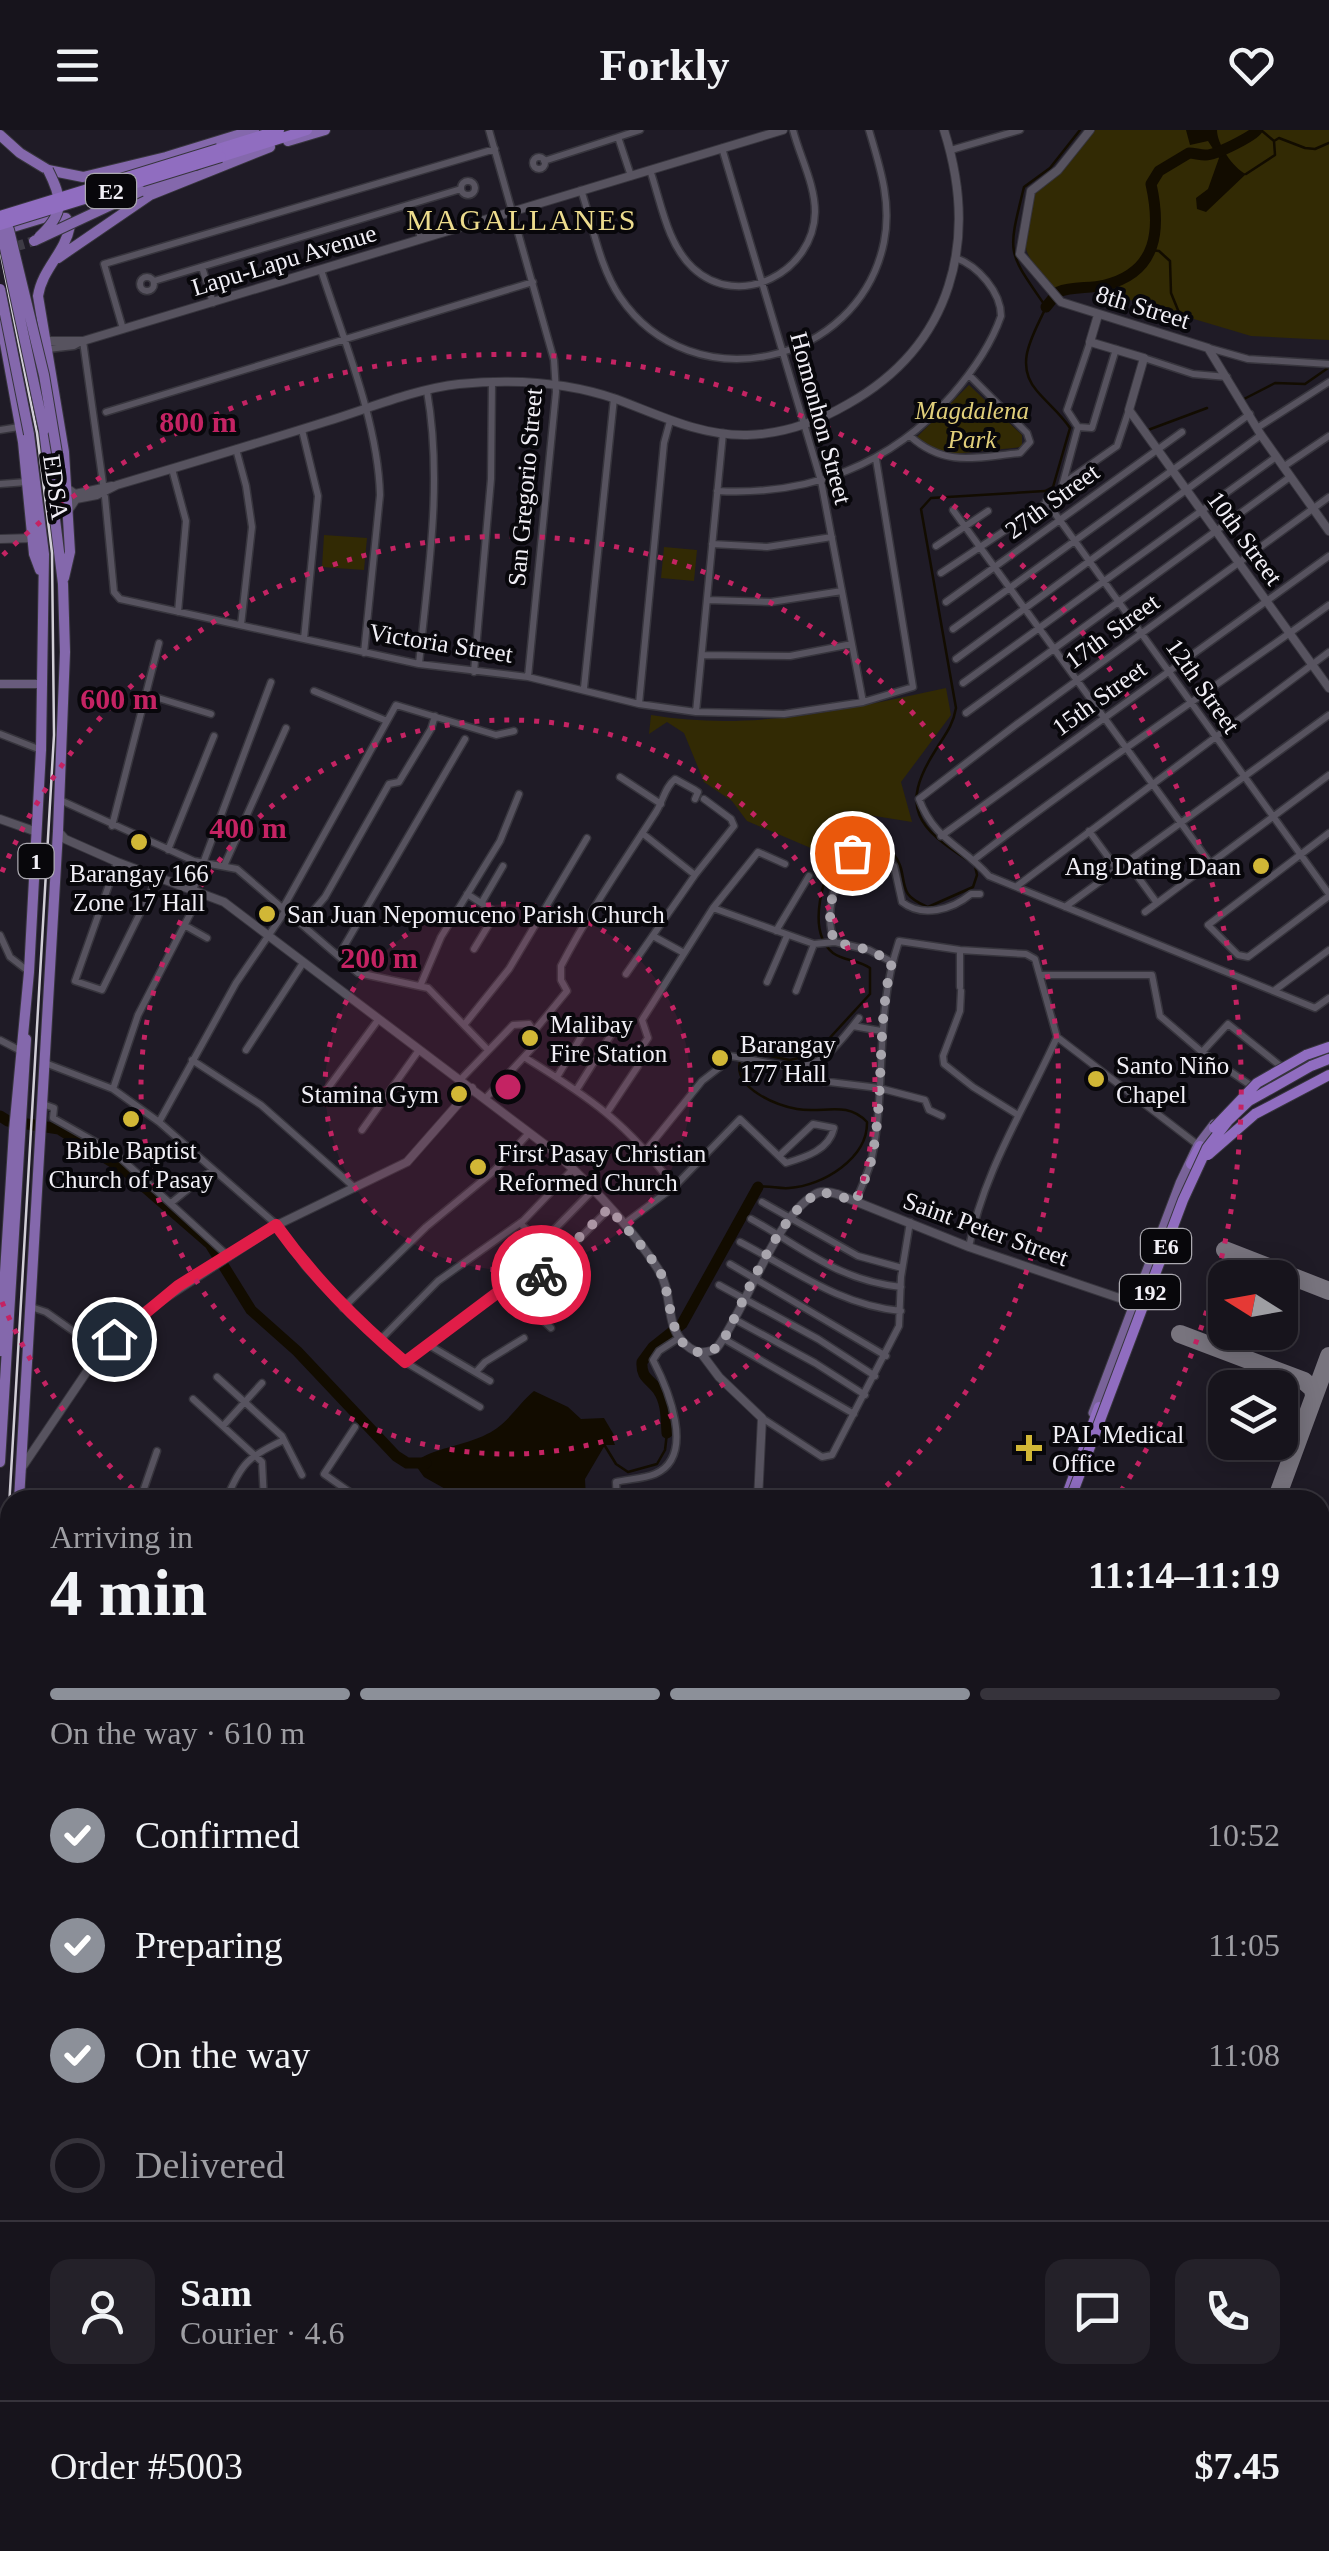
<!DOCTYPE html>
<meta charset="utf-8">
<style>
:root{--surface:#17141c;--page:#242129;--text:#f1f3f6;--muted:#9e9ea3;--line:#36333b;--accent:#8c9099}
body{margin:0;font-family:Georgia,serif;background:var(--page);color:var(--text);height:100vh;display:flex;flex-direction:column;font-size:38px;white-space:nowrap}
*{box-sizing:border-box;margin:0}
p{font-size:32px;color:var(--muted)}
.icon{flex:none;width:55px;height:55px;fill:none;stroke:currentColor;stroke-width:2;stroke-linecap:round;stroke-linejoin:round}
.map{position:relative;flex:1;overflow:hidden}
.details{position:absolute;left:0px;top:1360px;width:1330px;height:1062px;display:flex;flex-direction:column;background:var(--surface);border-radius:30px 30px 0 0;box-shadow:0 5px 25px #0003,0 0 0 2px var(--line)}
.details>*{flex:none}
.needle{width:65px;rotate:281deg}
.controls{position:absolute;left:1208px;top:1130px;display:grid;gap:20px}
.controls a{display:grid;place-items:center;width:90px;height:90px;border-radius:20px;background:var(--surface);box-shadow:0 5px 25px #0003,0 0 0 2px var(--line);font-size:50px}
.pin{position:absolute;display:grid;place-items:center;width:85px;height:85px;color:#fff;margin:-42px;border:5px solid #fff;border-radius:50%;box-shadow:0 2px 10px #0007}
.courier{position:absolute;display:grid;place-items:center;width:100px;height:100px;margin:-50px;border:8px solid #e11d48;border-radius:50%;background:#fff;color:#222;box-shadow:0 2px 12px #0007}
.headline em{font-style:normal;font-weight:800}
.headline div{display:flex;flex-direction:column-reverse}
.headline{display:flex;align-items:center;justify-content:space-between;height:170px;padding:0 50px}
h1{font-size:65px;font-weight:800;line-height:75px}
.bar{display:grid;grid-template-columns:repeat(4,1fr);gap:15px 10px;align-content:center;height:120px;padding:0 50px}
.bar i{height:12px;border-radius:8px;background:var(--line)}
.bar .on{background:var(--accent)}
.bar p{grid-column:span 4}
.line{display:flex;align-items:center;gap:25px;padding:0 50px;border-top:2px solid var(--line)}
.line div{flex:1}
.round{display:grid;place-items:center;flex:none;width:105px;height:105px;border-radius:20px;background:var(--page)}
ol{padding:0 50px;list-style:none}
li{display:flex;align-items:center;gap:30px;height:110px}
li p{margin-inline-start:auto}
li .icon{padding:10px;border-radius:50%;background:var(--accent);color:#fff;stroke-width:4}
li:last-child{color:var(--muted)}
li i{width:55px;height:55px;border:5px solid var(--line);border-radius:50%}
header{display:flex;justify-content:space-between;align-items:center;height:130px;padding:0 50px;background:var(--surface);font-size:45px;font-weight:800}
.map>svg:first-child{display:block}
</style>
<header><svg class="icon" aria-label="menu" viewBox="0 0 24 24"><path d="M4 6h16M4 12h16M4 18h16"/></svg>Forkly<svg class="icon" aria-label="heart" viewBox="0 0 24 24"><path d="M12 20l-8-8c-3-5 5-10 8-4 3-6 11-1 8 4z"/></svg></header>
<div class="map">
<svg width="1329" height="2421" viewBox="0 0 1329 2421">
<rect width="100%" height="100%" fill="#1f1b26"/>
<path fill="#322a04" d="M1095,0h234v210l-78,-4 -168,-50 -28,2c-40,-43 -32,-39 -22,-95l28,-21z
M969,255l53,50v12l-69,7 -15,-2 -21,-15z
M324,405l43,3 -3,32 -42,-3z
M664,417l33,3 -3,31 -33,-3z
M946,558l5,27 -50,67 11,40 -68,-11 -22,31 -9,7 -66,-28 -15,-20 -28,-19 -20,-49 -17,-11 -18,12 2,-19c102,17 196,-6 295,-27z
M1320,1578l9,13v73h-9z"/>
<path fill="#120c00" d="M1186,0h31c0,14 16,38 29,44l-40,38 -9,-3 -1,-11 12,-9 11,-31 -11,-17 -18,4z
M534,1261l34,16 13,12 23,-1 10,17 -2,2 3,8h-10l-20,34 1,21h-121l-41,-23 -10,-14c17,-15 51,-17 73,-29 20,-9 31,-30 47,-43z"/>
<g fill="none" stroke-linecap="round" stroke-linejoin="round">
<path stroke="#120c00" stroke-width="2.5" d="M1274,11l5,-3 26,10 10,1 14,-6
M1246,44l29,-19 -1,-14 -13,-11
M1151,120l8,1 11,10 1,32 9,22
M1244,269l31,-16 30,1 23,-16
M1148,300l59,-22
M969,731c-51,-33 -70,-53 -34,-110 9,-15 18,-25 21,-43l-35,-199 10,-11 114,-7 8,-4 17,-59c-9,-14 -22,-24 -33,-37 -24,-27 -3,-57 9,-84 -39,-57 -39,-51 -22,-120l26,-19 30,-38
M745,926l5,-4 40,8 25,-6 55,-60v-26c-11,-8 -26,-7 -37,-15 -29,-23 -7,-80 4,-107 21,-10 51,-8 62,17 5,10 3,22 9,31 5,7 13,10 20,13l45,-20 4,-12 -2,-9
M740,932c-7,26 36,43 57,47 26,5 49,-9 70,13 1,36 -44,64 -78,66 -11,1 -20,-3 -31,-1
M605,1316l11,18 12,8 29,-8 8,-14 2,-17"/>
<path stroke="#120c00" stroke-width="11" d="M1046,177l12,-15c15,-6 31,-3 47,-7 53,-13 56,-56 46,-101l8,-13 30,-18c5,0 11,2 16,2 10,1 48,-19 52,-25
M0,986l8,5 51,8 66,41 85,74 41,66 46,41 99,105 11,7h19
M667,1303c-1,-14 0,-30 -9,-43 -9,-12 -17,-12 -16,-28l11,-15 29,-23 76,-137"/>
<path stroke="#78747e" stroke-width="18" d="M1225,1120l104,41
M1180,1204l124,47 9,8 1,7
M1276,1370l53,-144
M1320,1521l9,-6
M1320,1559l9,13
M1320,1730l9,-7"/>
<path stroke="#3e3b45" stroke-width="10" stroke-dasharray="10 5" stroke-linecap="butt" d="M0,121l34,-10
M1,1663l2,-25"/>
<g stroke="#37353d" stroke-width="9">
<path id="minor" d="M489,0l65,230 2,32 -28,285
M618,7l13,39
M722,18l99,333 42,221
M951,20l69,-20
M533 33a6 6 0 1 1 12 0a6 6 0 1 1-12 0Z
M544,31l96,-31
M650,40c11,32 17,74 43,98 46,43 121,4 122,-56 0,-28 -15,-55 -22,-82
M461 58a7 7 0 1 1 14 0a7 7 0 1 1-14 0Z
M581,60c12,35 18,76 39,107 72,106 239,68 264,-55 8,-39 -4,-75 -15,-112
M410,75l11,33
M202,137l11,36
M321,140c23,71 57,152 59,225l-16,158
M140 154a7 7 0 1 1 14 0a7 7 0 1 1-14 0Z
M154,151l307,-92
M123,199l-19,-65 391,-115
M1209,218l39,11 81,5
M48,219l26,-3 9,-5 21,150
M1144,228l49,16 34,3
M106,282l427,-130
M1078,297l14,1 24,-79
M1257,298l72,-46
M0,300l19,-3
M302,300l16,66 -14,143
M910,306c35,32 68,21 110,17l10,-11 -3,-9 -58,-58
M236,319l10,37 6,41 -11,98
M1283,337l46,-31
M172,339l14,52 -8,91
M1067,351l50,-35 12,-36
M0,354l27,-2
M717,361c92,5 174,-26 235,-96 20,-23 39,-50 49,-79 0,-24 -23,-50 -45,-58
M105,367l9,95 6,7 299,65 109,13 111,27 57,8 88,2 79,-12 50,-15 -37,-228
M1329,367l-312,227 -98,75c16,42 43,46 70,77l326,132 14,-10
M1046,371l283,393
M953,380l257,353
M712,414l55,3 65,-10
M936,416l52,-35
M941,443l119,-79 18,-67 -11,-17 23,-68
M707,470l64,2 71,-11
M946,472l236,-170
M953,499l297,-215
M702,525l88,1 62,-12
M956,529l305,-224
M419,534c9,-91 24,-182 8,-273
M474,542l17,-193 1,-96
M963,553l313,-226
M584,558l30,-290
M314,561l73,30
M145,564l66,20
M639,574l25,-261 6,-22
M696,582l27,-279
M966,583l324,-236
M0,604l41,16
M620,647l41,27
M60,670l134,61 43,8 121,104 70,15 60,62
M112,696l47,-183
M1089,701l28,38
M642,703l53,42
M1329,703l-121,92 30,30 10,2 81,-61
M941,706l388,-280
M168,720l46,-114
M975,729c115,-89 236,-169 354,-254
M117,732l-42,119 27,9 56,-113
M1127,732l30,41
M224,736l62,-138
M1017,756l312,-234
M193,760l78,-208
M467,764l25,16 -1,11 -17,28
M482,772l21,-36
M1065,777l264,-192
M283,778l113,-203 100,30 18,-4
M713,778l101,36 21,-2
M1145,782l184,-137
M302,794l23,-27 64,-113 10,-2 32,-53 4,-13
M184,795l23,13
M776,801l33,-55
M0,805l10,22 18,14
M653,806l31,17
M960,820v37
M339,825l126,-216
M892,832l-23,-12 -34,-8c-12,-26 0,-67 17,-89l42,13 8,36c20,16 50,8 69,-8h9
M626,844l69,-99 39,-49 -3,-7 -27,-20
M1040,845h112l8,41 42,36 51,35
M767,852l20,-46
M421,854l20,-47 59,-96 19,-47
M1275,860l54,-40
M796,861l18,-47
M961,861l-1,20 -17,45 1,8 29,23 45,28
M464,895l45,-56 78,-131
M853,896l28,5
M535,900l32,-39 -6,-11v-14c28,-54 62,-103 95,-154 7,-11 9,-25 19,-33l20,11 3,2 -3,7
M0,910l21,11
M246,920l57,-87
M1202,922l26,-28 55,44
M730,926c73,11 78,29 129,-38
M524,927c65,40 105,67 150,130
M192,930l69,45 94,83
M45,933l68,26 46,33 118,103 28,41 45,48 55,48 75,45
M819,933l5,19
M557,947l36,-60
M788,947l91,11 46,12 4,10 13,6
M461,949l52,-54 16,-1 7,11 -1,10 -50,54
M328,958l50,-68
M113,959l25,-74 63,-122
M577,959l37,-59
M43,974l11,4 -1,10 62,35 112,102
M608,981l30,-45 -3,-9 13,-19 -6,-18 71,-112 45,-56 27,12
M159,992l77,-139 50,-73
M362,1000l57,-80
M647,1019l55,-68 22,-17
M856,1071c5,-14 13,-29 16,-44 15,-74 2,-141 27,-216l61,9 66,4 9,5 22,78 141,108
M762,1072l96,54 44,12
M171,1073l41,-33
M751,1089c54,30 86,61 150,68
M520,1093l37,37
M624,1094l50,-37 66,-68 46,44c20,-6 43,-13 48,-35l-21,-4 -34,32
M740,1112c54,28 99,63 161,69
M540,1114l53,-54
M969,1117c14,-75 57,-141 88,-210
M730,1134l156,92
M719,1155l99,54 57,37
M506,1156l45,42
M31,1177l15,5 57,40
M343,1178l83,-81 68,-56 35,-38
M734,1189l81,44 50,32
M724,1209l130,75
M380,1210l58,-59 85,-60 50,-52
M427,1214l63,37
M405,1232l120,-90 18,3 66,-66
M476,1242l9,-10 39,-24
M217,1247l65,59 20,39
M193,1269l69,63 2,38
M762,1288l60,39 10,-2 67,-129 2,-49 9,-55
M223,1296l39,-43
M355,1297l-31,47 37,26
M20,1365l15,5
M140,1370l17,-49
M226,1370c15,-37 23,-44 58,-60
M617,1370l-1,-18c12,-3 27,-3 39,-8 42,-18 12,-87 -2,-114l6,-9 20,-13
M0,1946l10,1
M1320,2130l9,-1
M1320,2180h9
M192,2412l37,3
M809,2412l64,9
M509,2414l56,7
M117,2421l1,-9
M169,2421l1,-9
M318,2421v-9
M395,2421l2,-9
M602,2421l1,-9
M798,2421l1,-9
M887,2421l1,-9
M959,2421l1,-9
M1147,2421l1,-9
M1264,2421l2,-9"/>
</g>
<g stroke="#37353d" stroke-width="10">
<path id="tertiary" d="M1090,0l-32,40 -27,21 -11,63 41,48 147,46 53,87 68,96
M1098,185l-8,27 54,16 -15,52 200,278
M47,211h36l700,-211
M64,356l11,8 37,-8
M68,381l8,-12 21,-4 20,-10c71,-21 141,-42 211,-64 42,-13 87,-32 131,-37 52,-5 108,-2 157,15 43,16 84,37 131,36 36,-1 70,-13 101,-31 105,-59 131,-164 96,-274
M0,409l34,-1
M0,689l37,13
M58,701l7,8 52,23 107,40 332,251c37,34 75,74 102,116 15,23 7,53 24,72 11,12 20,14 34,8 30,-39 58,-130 98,-154 7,-5 14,-3 23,-1l132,53 165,56
M701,1223l18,24 43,41 -4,82
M21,1339l71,-105 55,-54 130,-85 130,-63 65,-74
M0,1922l10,-14
M0,2125l10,56
M1,2421l9,-165
M234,2421v-9
M700,2421l1,-9
M1026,2421l2,-9"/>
</g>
<g stroke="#37353d" stroke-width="10">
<path id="secondary" d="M0,554h42
M0,1718l10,4
M0,1733l10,7
M0,2194h10
M1320,2354l9,3"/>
</g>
<g stroke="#37353d" stroke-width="11">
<path id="primary" d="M1093,1283l87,-230 18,-38 16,-21
M1320,1958l9,1
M1320,1968l9,1
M896,2421l8,-9"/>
</g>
<g stroke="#37353d" stroke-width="12">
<path id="trunk" d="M0,5l20,18 28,17 35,7 83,-20 88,-27
M288,11l37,-11
M141,61l50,-19
M3,100l43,-13 20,1 4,8c-5,27 -28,43 -32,70l26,156 6,100 -6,26
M58,128l92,-63 120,-48
M1,191l22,121 11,112 6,16
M0,1221l14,-220 15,-159 12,-222 3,-196 -15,-120
M0,1332l26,-423
M19,1370l39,-669 7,-179 -2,-68 -19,-154
M3,1638l7,-122
M0,1670l1,-7
M0,1747l10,-1"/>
</g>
<g stroke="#37353d" stroke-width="12">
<path id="motorway" d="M218,19l61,-19
M221,27l86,-27
M1306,925l23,-8
M1311,936l18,-7
M1255,984l74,-39
M1191,1034l9,-18
M1065,1370l34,-93
M1320,2142h9
M1320,2151h9"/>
</g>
<use href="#minor" stroke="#57535f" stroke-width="6"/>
<use href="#tertiary" stroke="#57535f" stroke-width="8"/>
<use href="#secondary" stroke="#685b7c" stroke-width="8"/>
<use href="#primary" stroke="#796399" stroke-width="9"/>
<use href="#trunk" stroke="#8468ac" stroke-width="10"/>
<use href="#motorway" stroke="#906dc0" stroke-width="10"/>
<path stroke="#d1ced6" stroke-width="2.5" d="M0,120l37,183 15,120 2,182 -54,927
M0,1729l10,7
M400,2421l1,-9"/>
<g stroke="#37353d" stroke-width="12" stroke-linecap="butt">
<path id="trunk-bridge" d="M2,86l7,14 35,145 13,78
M0,95l44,205
M39,107c26,-24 24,-37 9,-67
M34,111l107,-50
M0,159l29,145
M0,1447l10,10"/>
</g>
<g stroke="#37353d" stroke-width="12" stroke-linecap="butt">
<path id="motorway-bridge" d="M0,86l218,-67
M0,95l221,-68
M1214,998l43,-45 49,-28
M1208,1025l47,-41
M1070,1370l113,-300 24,-52 21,-27 21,-20 62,-35"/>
</g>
<use href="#trunk-bridge" stroke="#8468ac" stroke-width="10"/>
<use href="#motorway-bridge" stroke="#906dc0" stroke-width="10"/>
</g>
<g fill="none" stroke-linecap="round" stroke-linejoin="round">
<path stroke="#a8a5ad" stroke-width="10" stroke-dasharray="0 18" d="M541,1145l68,-67c17,20 36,40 50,62 14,23 7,75 39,82 12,3 19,-4 26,-13 20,-38 58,-134 98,-147l34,9c5,-14 13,-29 16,-44 13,-65 4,-131 20,-195l-23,-12 -34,-8c-12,-26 0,-67 17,-89"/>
<path stroke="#e11d48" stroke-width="12" d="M114,1209l64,-53 98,-61c38,53 80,95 129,137l120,-90 16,3"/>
</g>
<circle cx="508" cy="957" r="183" fill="#c42363" fill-opacity=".12"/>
<g fill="none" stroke="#c42363" stroke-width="5" stroke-dasharray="5 10">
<circle cx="508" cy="957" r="183"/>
<circle cx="508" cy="957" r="367"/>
<path d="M144 1369A550 550 0 0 1 2 1172M2 742A550 550 0 1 1 872 1369"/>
<path d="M3 425A734 734 0 0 1 1117 1367"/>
</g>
<g fill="#d1b736" stroke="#08070b" stroke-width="4">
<circle cx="139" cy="712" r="10"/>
<circle cx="1261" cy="736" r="10"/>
<circle cx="267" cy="784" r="10"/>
<circle cx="530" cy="908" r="10"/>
<circle cx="720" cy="928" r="10"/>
<circle cx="1096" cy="949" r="10"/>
<circle cx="459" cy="964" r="10"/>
<circle cx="131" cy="989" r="10"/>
<circle cx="478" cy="1037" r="10"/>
<path d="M1024 1303h10v10h10v10h-10v10h-10v-10h-10v-10h10z"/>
</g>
<g text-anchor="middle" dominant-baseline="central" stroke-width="8" stroke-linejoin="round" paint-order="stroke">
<g fill="#08070b" stroke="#aba9b0" stroke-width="2.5">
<rect x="86" y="44" width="50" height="34" rx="8"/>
<rect x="18.5" y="714" width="35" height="34" rx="8"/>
<rect x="1141" y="1099" width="50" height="34" rx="8"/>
<rect x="1120" y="1145" width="60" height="34" rx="8"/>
</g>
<g font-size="22" font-weight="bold" fill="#f1eff6">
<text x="111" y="61">E2</text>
<text x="36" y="731">1</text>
<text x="1166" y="1116">E6</text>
<text x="1150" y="1162">192</text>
</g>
<g font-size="25" fill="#f1eff6" stroke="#08070b">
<text transform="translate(284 130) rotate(-17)">Lapu-Lapu Avenue</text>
<text transform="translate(1143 177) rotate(17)">8th Street</text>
<text transform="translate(821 288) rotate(75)">Homonhon Street</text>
<text transform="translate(56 357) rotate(82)">EDSA</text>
<text transform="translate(525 357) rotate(-85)">San Gregorio Street</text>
<text transform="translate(1052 371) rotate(-36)">27th Street</text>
<text transform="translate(1245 408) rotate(54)">10th Street</text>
<text transform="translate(1112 501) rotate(-36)">17th Street</text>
<text transform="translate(441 513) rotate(9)">Victoria Street</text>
<text transform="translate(1203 556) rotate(55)">12th Street</text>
<text transform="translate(1099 568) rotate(-36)">15th Street</text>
<text transform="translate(986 1099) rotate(20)">Saint Peter Street</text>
</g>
<g font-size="25" font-style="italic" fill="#e0ce7a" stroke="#08070b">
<text x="972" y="280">Magdalena<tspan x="972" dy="29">Park</tspan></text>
</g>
<g font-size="25" fill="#f1eff6" stroke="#08070b" text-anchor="start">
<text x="1241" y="736" text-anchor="end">Ang Dating Daan</text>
<text x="139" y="743" text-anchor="middle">Barangay 166<tspan x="139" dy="29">Zone 17 Hall</tspan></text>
<text x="287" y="784">San Juan Nepomuceno Parish Church</text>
<text x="550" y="894">Malibay<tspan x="550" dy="29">Fire Station</tspan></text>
<text x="740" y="914">Barangay<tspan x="740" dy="29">177 Hall</tspan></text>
<text x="1116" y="935">Santo Niño<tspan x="1116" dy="29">Chapel</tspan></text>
<text x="439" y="964" text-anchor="end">Stamina Gym</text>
<text x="131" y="1020" text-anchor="middle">Bible Baptist<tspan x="131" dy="29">Church of Pasay</tspan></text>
<text x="498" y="1023">First Pasay Christian<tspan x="498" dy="29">Reformed Church</tspan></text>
<text x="1052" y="1304">PAL Medical<tspan x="1052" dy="29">Office</tspan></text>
</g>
<g font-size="30" letter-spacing="2.5" fill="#ecdb8d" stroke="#08070b">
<text x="522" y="89">MAGALLANES</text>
</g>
</g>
<circle cx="508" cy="957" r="15" fill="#c42363" stroke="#08070b" stroke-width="5"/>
<g font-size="30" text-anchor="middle" font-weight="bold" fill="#c42363" stroke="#08070b" stroke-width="8" stroke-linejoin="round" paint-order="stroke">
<text x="198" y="302">800 m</text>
<text x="119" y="579">600 m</text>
<text x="248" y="708">400 m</text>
<text x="379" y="838">200 m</text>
</g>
</svg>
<div class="controls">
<a><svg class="needle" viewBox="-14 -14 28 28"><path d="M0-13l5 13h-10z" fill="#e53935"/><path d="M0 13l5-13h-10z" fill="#9e9ea3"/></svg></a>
<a><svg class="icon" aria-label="layers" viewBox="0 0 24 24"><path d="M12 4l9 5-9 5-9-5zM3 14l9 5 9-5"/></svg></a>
</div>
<div class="pin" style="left:852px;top:723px;background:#ea580c"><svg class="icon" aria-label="bag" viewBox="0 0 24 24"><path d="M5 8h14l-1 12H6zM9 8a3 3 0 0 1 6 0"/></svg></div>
<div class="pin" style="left:114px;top:1209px;background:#1f2937"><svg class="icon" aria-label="home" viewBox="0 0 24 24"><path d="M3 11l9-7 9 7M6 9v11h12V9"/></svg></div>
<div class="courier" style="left:541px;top:1145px"><svg class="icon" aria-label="bike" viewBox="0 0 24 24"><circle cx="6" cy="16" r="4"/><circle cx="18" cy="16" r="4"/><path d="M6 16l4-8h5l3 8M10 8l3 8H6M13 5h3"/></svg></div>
<section class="details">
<div class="headline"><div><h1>4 min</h1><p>Arriving in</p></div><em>11:14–11:19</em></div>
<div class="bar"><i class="on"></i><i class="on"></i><i class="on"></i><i></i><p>On the way · 610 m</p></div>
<ol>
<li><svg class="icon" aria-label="check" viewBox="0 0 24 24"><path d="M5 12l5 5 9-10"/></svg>Confirmed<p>10:52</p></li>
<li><svg class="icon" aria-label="check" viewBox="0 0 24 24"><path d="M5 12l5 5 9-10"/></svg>Preparing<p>11:05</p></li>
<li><svg class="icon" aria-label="check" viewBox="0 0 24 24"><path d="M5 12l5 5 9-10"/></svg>On the way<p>11:08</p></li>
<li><i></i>Delivered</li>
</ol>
<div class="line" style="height:180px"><a class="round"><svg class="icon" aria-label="person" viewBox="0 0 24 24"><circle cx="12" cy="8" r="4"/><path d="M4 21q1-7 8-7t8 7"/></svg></a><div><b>Sam</b><p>Courier · 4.6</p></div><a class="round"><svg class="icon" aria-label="chat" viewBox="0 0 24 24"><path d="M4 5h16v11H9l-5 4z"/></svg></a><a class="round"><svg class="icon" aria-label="phone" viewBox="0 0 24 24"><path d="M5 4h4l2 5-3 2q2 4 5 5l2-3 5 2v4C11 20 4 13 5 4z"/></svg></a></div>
<div class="line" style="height:130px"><div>Order #5003</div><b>$7.45</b></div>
</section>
</div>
